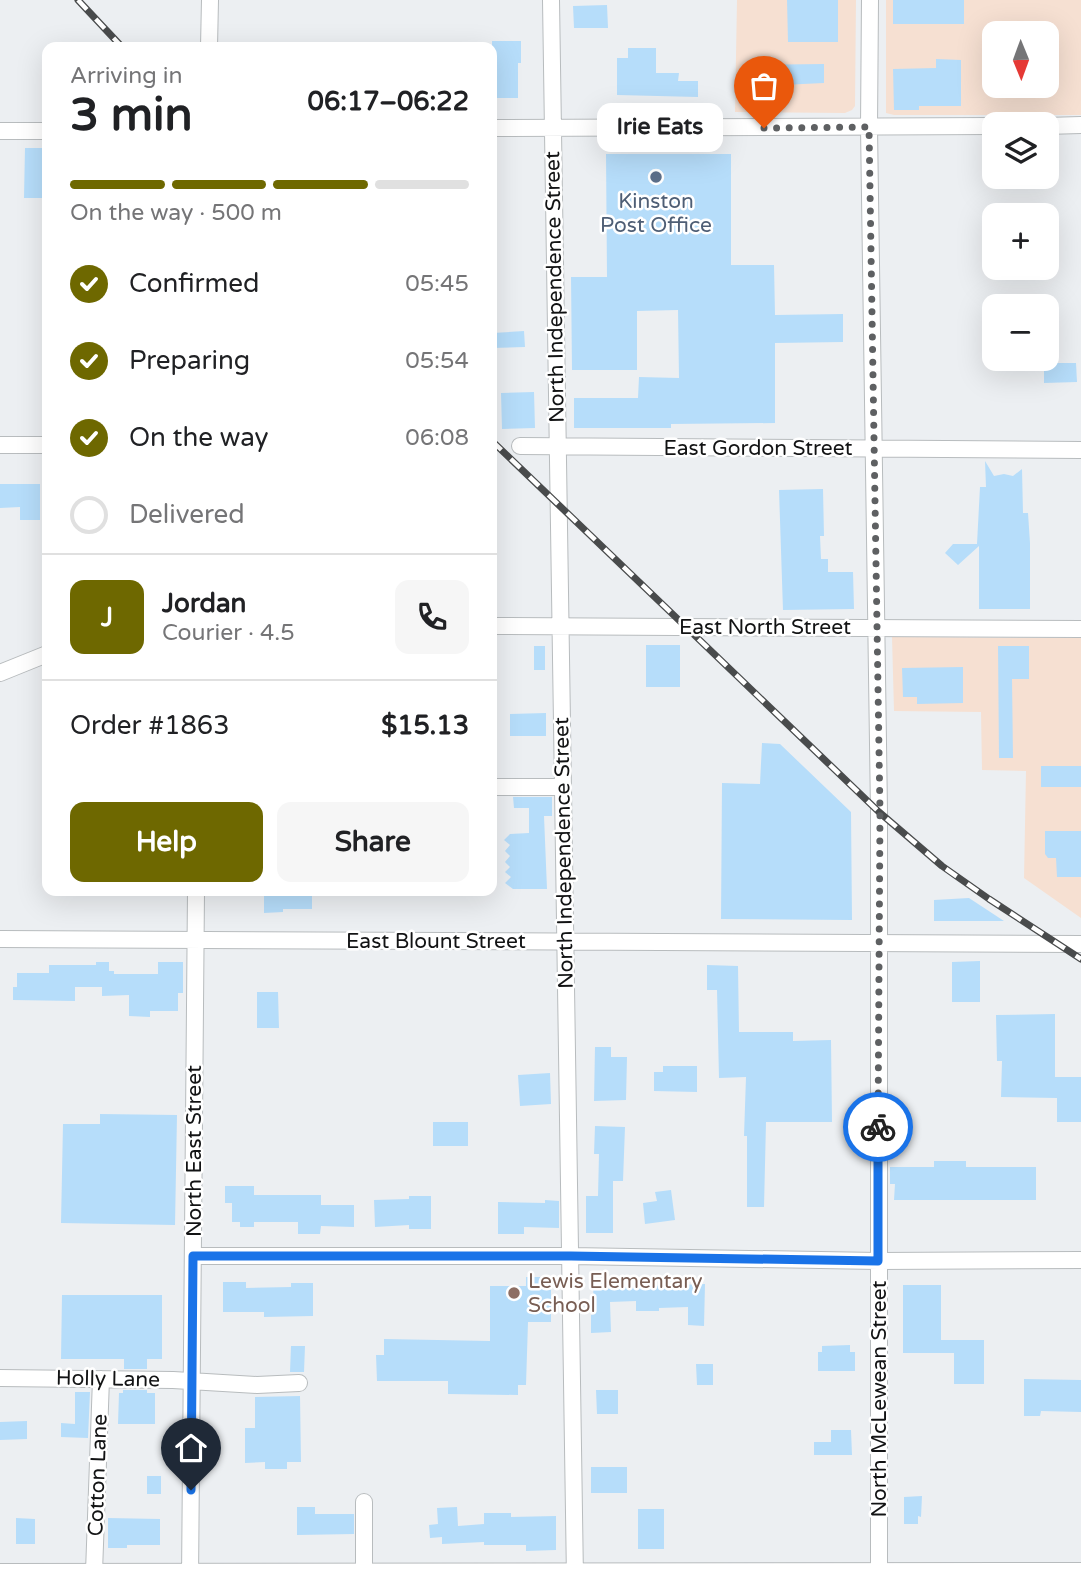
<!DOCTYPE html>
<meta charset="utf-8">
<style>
:root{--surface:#fff;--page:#f6f6f6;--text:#202124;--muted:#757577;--line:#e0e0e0;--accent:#6e6800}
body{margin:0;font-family:"Varela Round",sans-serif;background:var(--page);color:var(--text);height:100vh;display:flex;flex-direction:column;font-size:26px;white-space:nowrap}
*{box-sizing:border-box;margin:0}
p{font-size:23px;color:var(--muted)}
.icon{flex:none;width:38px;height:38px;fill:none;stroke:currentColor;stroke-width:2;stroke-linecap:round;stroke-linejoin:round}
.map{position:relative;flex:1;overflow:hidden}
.side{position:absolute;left:42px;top:42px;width:455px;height:854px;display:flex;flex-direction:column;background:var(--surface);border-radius:14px;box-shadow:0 7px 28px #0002}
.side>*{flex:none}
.needle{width:46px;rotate:179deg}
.tools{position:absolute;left:982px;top:21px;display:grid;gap:14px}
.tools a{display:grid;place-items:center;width:77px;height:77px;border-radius:14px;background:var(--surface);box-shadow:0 7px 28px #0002;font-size:35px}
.pin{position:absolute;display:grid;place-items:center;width:60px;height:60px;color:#fff;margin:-72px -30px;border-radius:50% 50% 50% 0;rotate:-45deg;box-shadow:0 0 7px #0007}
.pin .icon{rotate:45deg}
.courier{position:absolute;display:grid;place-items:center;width:70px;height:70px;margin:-35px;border:5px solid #1a73e8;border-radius:50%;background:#fff;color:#222;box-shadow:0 2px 9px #0007}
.bubble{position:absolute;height:49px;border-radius:14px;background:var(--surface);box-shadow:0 7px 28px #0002;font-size:23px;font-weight:800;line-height:49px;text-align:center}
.head em{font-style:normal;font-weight:800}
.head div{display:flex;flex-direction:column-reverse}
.head{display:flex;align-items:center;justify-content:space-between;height:119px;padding:0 28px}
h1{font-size:46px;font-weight:800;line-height:52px}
.bar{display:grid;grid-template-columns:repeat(4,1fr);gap:10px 7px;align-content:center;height:84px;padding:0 28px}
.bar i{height:9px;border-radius:5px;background:var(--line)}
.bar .selected{background:var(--accent)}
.bar p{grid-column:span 4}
.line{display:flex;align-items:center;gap:18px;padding:0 28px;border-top:2px solid var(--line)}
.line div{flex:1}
.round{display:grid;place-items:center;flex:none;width:74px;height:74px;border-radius:14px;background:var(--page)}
ol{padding:0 28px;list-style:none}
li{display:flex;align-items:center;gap:21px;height:77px}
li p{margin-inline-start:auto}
li .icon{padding:7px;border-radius:50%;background:var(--accent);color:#fff;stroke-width:4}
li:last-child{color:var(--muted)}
li i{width:38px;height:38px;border:4px solid var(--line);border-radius:50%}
.primary-button{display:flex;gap:14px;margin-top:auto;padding:14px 28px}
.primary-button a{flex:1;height:80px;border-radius:14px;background:var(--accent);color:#fff;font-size:28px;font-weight:800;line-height:80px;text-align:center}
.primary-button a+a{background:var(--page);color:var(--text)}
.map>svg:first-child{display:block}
</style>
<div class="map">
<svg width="1081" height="1579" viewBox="0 0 1081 1579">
<rect width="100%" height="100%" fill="#eceff2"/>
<path fill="#f6e0d2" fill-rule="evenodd" d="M737,0h119l-1,106 -3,4 -7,3 -110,-1z
M886,0h195v115h-187l-8,-2zM994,33h52v53h-52z
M892,637l189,1v280l-57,-40 2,-107 -44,-1 -1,-58 -87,-1z"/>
<path fill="#b6ddfa" d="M787,0h51v42h-50z
M893,0h71v24h-71z
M607,5l1,23h-34l-1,-22z
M492,41h29v22h-3v35h-26z
M628,48h28v25h23l-1,8h20v16l-81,-2v-37h11z
M936,59l25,1v46h-42v4h-25l-1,-41 43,-1z
M824,64v19l-42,2v23l-32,-1v-42z
M25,148h17v50h-18z
M606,154h125v111h43l1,50 68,-1v28l-68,1v80l-104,1v4h-97v-30h64l1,-21 40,1 -1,-68 -41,1v59h-65l-1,-93h36z
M524,331l1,16 -33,1v-15z
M1044,363h32l1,19 -33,1z
M534,392l1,36 -33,1 -1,-36z
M985,461l9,15 10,-2 9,2 9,-7 1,44h5l2,30v66h-51v-63l-21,19 -13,-12 8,-9h24l3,-57h6z
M0,484h40v36h-20v-13l-20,1z
M823,489l1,47h-4l1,23h7v13h25l1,37 -71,1 -4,-120z
M646,645h34v42h-34z
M534,646h11v24h-11z
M998,646h31v33h-17l1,79h-14z
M963,667v36l-46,1v-7h-14l-1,-29z
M546,713v23h-36v-22z
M762,743l18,1 71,68 1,108 -131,-1 1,-136 38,1z
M1041,766h40v21h-40z
M513,797h39v19h-8l3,73h-34l-8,-6 6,-6 -6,-5 5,-5 -5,-5 5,-6 -5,-5 5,-6 -6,-5 6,-6 19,-1v-25h-15z
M1045,831h36v46h-24l-1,-19h-8l-3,-4z
M264,891h48v18h-29v3l-19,1z
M969,898l35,23h-70v-21z
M980,961v41h-28v-40z
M96,962h13v9h5v3h44v-12h25v31h-5v18h-28v6l-21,-1v-21l-27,1v-9h-27v14l-62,-1v-13h4v-14h32v-8h47z
M707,965l31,1 1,66h54v9l38,-1 1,82h-66l-2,85h-17v-71h-3l2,-59 -27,1 -2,-88h-10z
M257,992h21l1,36h-22z
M1055,1014v63h26v45h-24v-24l-56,-1 1,-36h-5l-1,-46z
M595,1047h16v10h16l-1,43 -32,1z
M663,1066h34v26l-43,-1v-19h9z
M550,1073l1,31 -31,2 -2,-31z
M100,1114l77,1 -2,110 -114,-2 2,-99h37z
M433,1122h35v24h-35z
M595,1126l30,1 -2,54h-10v52h-27v-37h12l1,-42h-5z
M934,1161h32v6h70v33h-142l1,-16h-5v-17h44z
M225,1186h29v9h67v10h33v22l-33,-1 -1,8h-22v-12h-44v5h-14v-5h-8v-19h-7z
M671,1190l4,30 -30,4 -2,-21 14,-2 -2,-9z
M409,1196h22v33h-22v-4l-34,2 -1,-27 35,-1z
M545,1200l14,1v27l-35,-1v7h-26v-32l47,1z
M526,1277h25v45h-23l-2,63h-8v10l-70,-1v-13h-71l-1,-26h8v-16l106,2v-55h36z
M223,1282h23v6l45,-1v-4h22v33l-49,1v-5h-41z
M593,1283h28v4l84,-3 -1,42 -16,-1v-18l-29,1v3h-23v-10l-26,1 1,30 -20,1v-18l3,-1z
M903,1285h38v55h43v44h-30v-31h-51z
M62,1295h100v64h-15v10h-23v-10h-63z
M850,1345v7h5v19h-37v-19h4v-6z
M291,1346h14l-1,26h-14z
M696,1364h17v21h-16z
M1024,1379l57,1v32l-40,-1 -1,5h-16z
M123,1390h24v3h8v31h-37l1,-31h4z
M596,1390h22v24h-21z
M75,1392h15l-2,46 -27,-1v-14l14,1z
M300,1396l1,66h-14v7h-22v-7l-20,1v-35h10v-31z
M27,1421v18l-27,1v-18z
M831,1430h20l1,25h-38v-13h17z
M591,1467h36v26h-36z
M147,1476h14v18h-14z
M922,1496l-1,21 -3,-1v8h-14v-27z
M297,1507h18v7h39v20l-57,1z
M457,1507l1,19 26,-2v-11h27v4l45,-1v34l-30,1v-6h-42v-3l-42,2v-7l-12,1 -1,-13 9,-1 -1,-16z
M638,1509h26v40h-26z
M16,1518l19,1v25h-19z
M108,1518l52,1v26h-33v3h-19z"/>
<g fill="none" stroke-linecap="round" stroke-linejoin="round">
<g stroke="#b8bcbe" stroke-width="18">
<path id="minor" d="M551,0l24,1579
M870,0l-1,127 10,685v767
M209,47l1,-47
M1046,126l35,-1
M492,128l502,-2
M0,131h47
M0,445h47
M520,446l561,4
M492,626l589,3
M0,673l47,-19
M492,787h71
M0,939l1081,5
M193,1256h378l307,5 203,-1
M0,1378l173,2 84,5 42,-2
M364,1502v70
M0,1572l1081,-1
M94,1572l7,-193
M190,1579l6,-688"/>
</g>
<use href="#minor" stroke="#fff" stroke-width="16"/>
<g stroke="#494b4c" stroke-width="7">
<path id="rail" d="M78,0l44,47
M492,441l387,371 63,54 47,33 92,60"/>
</g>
<use href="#rail" stroke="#fff" stroke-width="4.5" stroke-dasharray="13" stroke-linecap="butt"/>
</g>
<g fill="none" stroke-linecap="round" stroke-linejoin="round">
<path stroke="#5e6062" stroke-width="7" stroke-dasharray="0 12.6" d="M764,128l105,-1 11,685 -2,315"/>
<path stroke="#1a73e8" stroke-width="9" d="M191,1490l2,-234h378l307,5v-134"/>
</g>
<circle fill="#5c6f8a" stroke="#fff" stroke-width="2.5" cx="656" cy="177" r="7"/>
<circle fill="#8d6e63" stroke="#fff" stroke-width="2.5" cx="514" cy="1293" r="7"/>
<g text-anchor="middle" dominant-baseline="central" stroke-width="5" stroke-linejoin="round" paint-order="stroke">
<g font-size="21" fill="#4e5e75" stroke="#fff">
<text x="656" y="201">Kinston<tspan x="656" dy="24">Post Office</tspan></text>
</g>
<g font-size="21" fill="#121314" stroke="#fff">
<text transform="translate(555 287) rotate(-91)">North Independence Street</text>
<text x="758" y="448">East Gordon Street</text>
<text x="765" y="627">East North Street</text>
<text transform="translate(564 853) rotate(-91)">North Independence Street</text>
<text x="436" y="941">East Blount Street</text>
<text transform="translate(194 1151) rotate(-90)">North East Street</text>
<text transform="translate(108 1379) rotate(1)">Holly Lane</text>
<text transform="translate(879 1399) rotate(-90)">North McLewean Street</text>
<text transform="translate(98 1475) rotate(-88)">Cotton Lane</text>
</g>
<g font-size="21" fill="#785e54" stroke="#fff" text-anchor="start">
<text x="528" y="1281">Lewis Elementary<tspan x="528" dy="24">School</tspan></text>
</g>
</g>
</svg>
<div class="tools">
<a><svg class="needle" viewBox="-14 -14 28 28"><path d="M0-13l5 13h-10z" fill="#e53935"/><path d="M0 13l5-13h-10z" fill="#757577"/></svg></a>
<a><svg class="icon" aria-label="layers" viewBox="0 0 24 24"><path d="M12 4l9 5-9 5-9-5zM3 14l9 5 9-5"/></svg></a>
<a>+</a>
<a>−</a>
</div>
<div class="pin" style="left:764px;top:128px;background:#ea580c"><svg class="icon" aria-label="bag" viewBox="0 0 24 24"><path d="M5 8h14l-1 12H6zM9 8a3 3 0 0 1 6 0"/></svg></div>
<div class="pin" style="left:191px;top:1490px;background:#1f2937"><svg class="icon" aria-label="home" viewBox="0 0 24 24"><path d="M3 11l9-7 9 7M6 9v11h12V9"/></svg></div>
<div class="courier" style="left:878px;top:1127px"><svg class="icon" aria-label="bike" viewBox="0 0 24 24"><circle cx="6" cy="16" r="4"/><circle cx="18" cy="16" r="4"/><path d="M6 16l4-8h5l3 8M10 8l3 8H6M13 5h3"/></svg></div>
<div class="bubble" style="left:597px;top:103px;width:126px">Irie Eats</div>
<section class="side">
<div class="head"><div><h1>3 min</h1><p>Arriving in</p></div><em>06:17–06:22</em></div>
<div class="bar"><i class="selected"></i><i class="selected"></i><i class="selected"></i><i></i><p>On the way · 500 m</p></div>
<ol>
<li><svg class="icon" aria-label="check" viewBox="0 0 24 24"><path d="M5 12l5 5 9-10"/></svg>Confirmed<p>05:45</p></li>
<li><svg class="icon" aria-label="check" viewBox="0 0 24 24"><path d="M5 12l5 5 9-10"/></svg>Preparing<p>05:54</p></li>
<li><svg class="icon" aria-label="check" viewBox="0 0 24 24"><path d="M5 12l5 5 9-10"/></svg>On the way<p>06:08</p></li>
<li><i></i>Delivered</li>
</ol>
<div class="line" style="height:126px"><b class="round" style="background:var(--accent);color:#fff">J</b><div><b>Jordan</b><p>Courier · 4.5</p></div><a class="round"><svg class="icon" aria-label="phone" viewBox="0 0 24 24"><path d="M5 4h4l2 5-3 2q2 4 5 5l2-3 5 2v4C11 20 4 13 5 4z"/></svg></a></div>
<div class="line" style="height:91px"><div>Order #1863</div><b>$15.13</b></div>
<div class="primary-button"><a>Help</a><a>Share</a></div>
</section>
</div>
